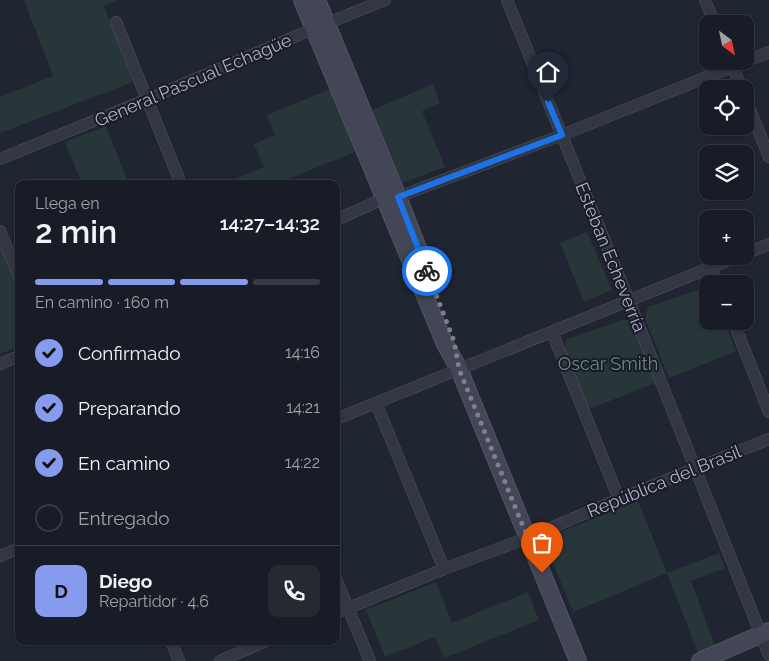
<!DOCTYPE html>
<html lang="es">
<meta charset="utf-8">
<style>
:root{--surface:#181c26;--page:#252932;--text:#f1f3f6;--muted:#9fa1a7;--line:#363a43;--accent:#869bed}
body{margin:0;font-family:Raleway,sans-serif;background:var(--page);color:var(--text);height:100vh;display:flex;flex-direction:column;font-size:19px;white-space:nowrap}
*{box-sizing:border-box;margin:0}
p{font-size:16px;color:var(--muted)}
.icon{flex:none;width:28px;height:28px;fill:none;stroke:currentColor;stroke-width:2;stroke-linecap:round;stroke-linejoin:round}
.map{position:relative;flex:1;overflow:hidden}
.details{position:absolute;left:15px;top:180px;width:325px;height:465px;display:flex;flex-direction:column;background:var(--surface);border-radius:10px;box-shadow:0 1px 4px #0004,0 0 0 1px var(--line)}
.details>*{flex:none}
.needle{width:32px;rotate:147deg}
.fabs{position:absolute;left:699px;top:15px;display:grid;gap:10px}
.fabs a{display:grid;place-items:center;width:55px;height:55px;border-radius:10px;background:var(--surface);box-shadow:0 1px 4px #0004,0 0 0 1px var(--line);font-size:25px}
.pin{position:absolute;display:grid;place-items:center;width:42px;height:42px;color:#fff;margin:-51px -21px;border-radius:50% 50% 50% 0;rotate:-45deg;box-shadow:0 0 5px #0007}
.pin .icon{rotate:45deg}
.courier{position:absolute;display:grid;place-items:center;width:50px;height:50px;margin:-25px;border:4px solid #1a73e8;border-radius:50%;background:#fff;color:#222;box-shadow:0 1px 6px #0007}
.head em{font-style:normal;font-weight:600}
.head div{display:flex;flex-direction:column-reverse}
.head{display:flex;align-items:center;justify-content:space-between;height:85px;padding:0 20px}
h1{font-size:32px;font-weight:600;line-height:38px}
.bar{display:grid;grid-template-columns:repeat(4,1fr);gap:8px 5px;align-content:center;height:60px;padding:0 20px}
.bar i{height:6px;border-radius:4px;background:var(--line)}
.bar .selected{background:var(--accent)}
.bar p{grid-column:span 4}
.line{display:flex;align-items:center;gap:12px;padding:0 20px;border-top:1px solid var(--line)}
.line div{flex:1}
.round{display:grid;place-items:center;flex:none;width:52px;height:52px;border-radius:10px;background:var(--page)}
ol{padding:0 20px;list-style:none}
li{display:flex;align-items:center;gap:15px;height:55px}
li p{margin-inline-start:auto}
li .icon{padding:5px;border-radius:50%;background:var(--accent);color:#111;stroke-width:4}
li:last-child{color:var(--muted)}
li i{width:28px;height:28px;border:2px solid var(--line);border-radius:50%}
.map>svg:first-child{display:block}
</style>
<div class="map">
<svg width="769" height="661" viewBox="0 0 769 661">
<rect width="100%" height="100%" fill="#202532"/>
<path fill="#283639" d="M24,0h93l-13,6 29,76 -133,51v-36l53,-21z
M433,84l7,19 -18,8 23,56 -43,16 -30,-73z
M330,89l25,63 -79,32h-54l42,-17 -10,-23 21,-9 -8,-20z
M106,126l23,58h-47l-17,-42z
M587,232l25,58 -28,12 -24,-59z
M0,243l19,47v56l-19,8z
M703,288h4l1,33h16l12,30 -67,27 -24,-60 3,-11z
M622,320h8l25,63 -68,27 -23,-60 3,-11z
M638,501l29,72 52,-20 6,15 -34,13 24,65 -17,7 -31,-80 -94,39 -30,-73z
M436,582l16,41 76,-31 11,28 -95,38 -9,-21 -50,20 -19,-47z"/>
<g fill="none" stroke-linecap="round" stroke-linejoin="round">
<g stroke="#515462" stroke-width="12">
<path id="street" d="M507,0l122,301 140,354
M705,0l10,24
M116,22l65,162
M730,61l12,28
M745,97l24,60
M0,159l148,-60 165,-70 72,-29
M336,220l49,-22 13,-1 164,-62 207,-83
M0,231l19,46
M745,254l24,-10
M711,267l7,17
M733,321l36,91
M552,332l67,167
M0,364l19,-8
M376,403l68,166
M336,419l403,-163
M0,556l19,-8
M336,579l34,82
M336,613l108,-44 83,-31 92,-39 150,-60
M171,641l8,20
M220,661l46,-20"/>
</g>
<g stroke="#515462" stroke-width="18">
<path id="secondary" d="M302,0l143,344 14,25 119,292
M317,0l81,197 29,74
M700,661l69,-30"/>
</g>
<use href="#street" stroke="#333743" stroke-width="11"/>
<use href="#secondary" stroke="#424656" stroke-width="16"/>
</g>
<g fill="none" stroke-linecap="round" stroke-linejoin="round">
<path stroke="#7c808f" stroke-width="5" stroke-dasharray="0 9" d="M427,271l27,70 5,28 83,204"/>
<path stroke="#1a73e8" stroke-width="6" d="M427,271l-29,-74 164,-62 -14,-33"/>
</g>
<g text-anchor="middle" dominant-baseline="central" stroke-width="4" stroke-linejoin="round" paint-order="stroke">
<g font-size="18" fill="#adb1c1" stroke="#191c28">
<text transform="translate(193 80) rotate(-23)">General Pascual Echagüe</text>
<text transform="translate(611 257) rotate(68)">Esteban Echeverría</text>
<text transform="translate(664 481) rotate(-22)">República del Brasil</text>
</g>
<g font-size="18" fill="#688e77" stroke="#191c28">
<text x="608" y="363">Oscar Smith</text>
</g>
</g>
</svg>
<div class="fabs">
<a><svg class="needle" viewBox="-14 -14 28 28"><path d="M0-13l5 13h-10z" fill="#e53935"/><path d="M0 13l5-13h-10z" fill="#9fa1a7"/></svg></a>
<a><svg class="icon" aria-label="locate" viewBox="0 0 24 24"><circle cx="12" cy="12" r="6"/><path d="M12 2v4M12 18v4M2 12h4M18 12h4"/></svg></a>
<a><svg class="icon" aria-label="layers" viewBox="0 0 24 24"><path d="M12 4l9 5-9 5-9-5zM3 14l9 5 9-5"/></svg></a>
<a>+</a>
<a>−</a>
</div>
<div class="pin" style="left:542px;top:573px;background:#ea580c"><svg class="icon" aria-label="bag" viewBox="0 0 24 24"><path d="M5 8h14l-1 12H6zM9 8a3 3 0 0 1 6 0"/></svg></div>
<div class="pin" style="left:548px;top:102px;background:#1f2937"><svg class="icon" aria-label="home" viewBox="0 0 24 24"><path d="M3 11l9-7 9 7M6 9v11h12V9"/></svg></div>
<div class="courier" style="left:427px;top:271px"><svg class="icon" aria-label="bike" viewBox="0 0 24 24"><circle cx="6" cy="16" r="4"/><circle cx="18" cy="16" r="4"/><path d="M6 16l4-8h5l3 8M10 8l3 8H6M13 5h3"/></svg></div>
<section class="details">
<div class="head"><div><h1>2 min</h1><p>Llega en</p></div><em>14:27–14:32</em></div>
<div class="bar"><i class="selected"></i><i class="selected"></i><i class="selected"></i><i></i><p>En camino · 160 m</p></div>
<ol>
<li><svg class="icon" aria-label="check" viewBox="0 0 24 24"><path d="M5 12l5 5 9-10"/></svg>Confirmado<p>14:16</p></li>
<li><svg class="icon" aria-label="check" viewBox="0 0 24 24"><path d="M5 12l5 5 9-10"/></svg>Preparando<p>14:21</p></li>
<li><svg class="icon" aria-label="check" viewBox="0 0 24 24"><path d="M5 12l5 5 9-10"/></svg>En camino<p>14:22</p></li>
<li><i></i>Entregado</li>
</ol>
<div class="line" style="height:90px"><b class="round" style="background:var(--accent);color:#111">D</b><div><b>Diego</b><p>Repartidor · 4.6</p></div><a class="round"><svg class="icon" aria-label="phone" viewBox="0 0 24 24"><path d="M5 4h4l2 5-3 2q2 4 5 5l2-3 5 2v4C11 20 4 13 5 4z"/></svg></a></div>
</section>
</div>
